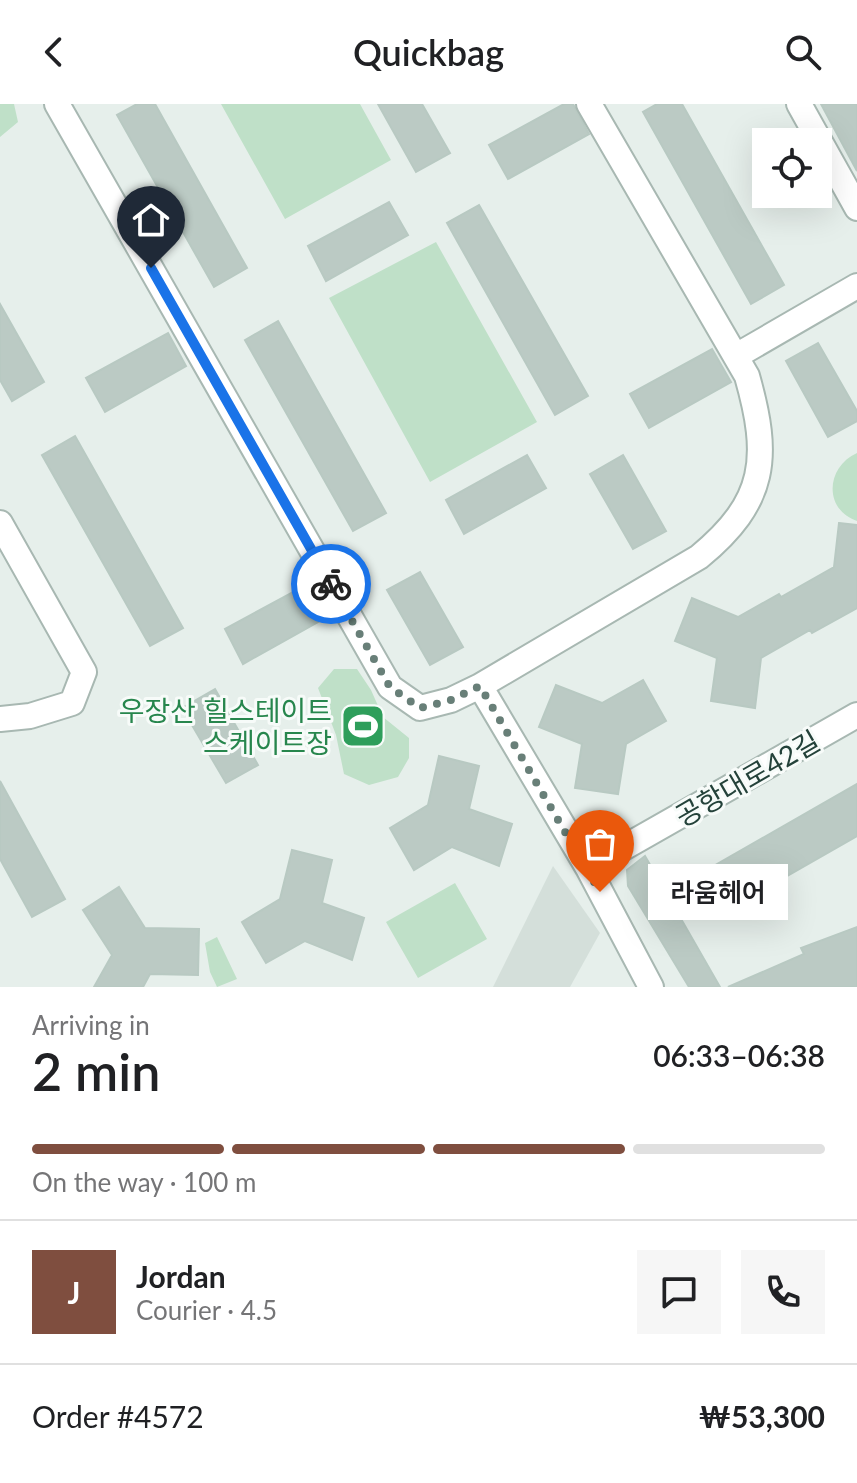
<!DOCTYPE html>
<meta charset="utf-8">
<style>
:root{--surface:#fff;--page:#f6f6f6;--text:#202124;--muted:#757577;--line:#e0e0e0;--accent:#7f4e3f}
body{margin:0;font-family:Lato,"Noto Sans KR",sans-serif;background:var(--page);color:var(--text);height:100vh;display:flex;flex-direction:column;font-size:30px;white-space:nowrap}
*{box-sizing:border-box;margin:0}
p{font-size:26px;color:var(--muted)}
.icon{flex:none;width:44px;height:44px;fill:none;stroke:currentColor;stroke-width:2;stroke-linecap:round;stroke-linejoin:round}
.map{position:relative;height:883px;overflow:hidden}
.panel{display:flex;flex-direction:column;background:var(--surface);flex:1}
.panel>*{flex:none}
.tools{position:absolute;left:752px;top:24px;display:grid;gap:16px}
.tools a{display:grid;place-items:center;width:80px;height:80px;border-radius:0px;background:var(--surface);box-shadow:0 8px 32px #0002;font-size:40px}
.pin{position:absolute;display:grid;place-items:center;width:68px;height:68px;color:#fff;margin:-82px -34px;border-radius:50% 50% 50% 0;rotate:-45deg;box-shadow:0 0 8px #0007}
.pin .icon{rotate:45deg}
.courier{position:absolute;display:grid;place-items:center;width:80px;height:80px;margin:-40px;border:6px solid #1a73e8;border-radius:50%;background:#fff;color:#222;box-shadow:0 2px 10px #0007}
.bubble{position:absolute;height:56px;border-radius:0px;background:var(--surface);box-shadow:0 8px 32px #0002;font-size:26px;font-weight:600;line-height:56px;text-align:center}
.headline em{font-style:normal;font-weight:600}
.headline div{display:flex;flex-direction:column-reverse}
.headline{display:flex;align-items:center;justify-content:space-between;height:136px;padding:0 32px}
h1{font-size:52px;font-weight:600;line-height:60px}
.bar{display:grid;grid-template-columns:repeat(4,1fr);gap:12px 8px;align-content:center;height:96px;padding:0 32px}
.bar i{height:10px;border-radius:6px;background:var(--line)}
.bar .on{background:var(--accent)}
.bar p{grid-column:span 4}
.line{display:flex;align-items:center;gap:20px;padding:0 32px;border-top:2px solid var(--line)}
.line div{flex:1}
.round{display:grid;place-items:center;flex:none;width:84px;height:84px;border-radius:0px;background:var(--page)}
header{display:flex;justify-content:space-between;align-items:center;height:104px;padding:0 32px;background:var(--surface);font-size:36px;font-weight:600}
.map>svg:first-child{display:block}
</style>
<header><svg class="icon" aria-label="back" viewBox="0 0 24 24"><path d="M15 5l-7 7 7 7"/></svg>Quickbag<svg class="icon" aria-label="search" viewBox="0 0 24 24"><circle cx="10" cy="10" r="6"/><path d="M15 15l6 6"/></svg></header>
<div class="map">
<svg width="857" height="883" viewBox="0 0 857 883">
<rect width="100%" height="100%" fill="#e6efeb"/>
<path fill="#d4dfda" d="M553,762l47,67 -30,54h-77z"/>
<path fill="#bfe0c8" d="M0,0h14l4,18 -18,15z
M221,0h139l31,56 -106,59z
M436,138l101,180 -107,60 -101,-184z
M857,349v68c-34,-12 -31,-54 0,-68z
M334,565h23l14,21 12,27 26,21v20l-11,19 -29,8 -25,-11 -8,-39 -18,-47z
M455,779l32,56 -69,39 -32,-56z
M217,833l20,42 -20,8 -7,-15 -5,-29z"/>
<path fill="#bbcac4" stroke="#b8c9c2" stroke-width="2" d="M137,0h18l92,164 -33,19 -97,-172z
M378,0h44l28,49 -34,19z
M564,0h9l16,30 -81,45 -19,-34z
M657,0h25l102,181 -33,19 -108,-192z
M821,0h36v67z
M389,98l19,33 -82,46 -18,-35z
M479,101l109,191 -33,19 -108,-192z
M0,200l44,78 -32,19 -12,-21z
M278,217l108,192 -33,18 -108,-191z
M168,229l18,33 -81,46 -19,-34z
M818,239l39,68v10l-29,16 -42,-76z
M712,245l19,33 -82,46 -19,-34z
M75,332l108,192 -33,18 -108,-191z
M527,351l19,33 -82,46 -18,-34z
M623,351l43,76 -33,18 -43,-75z
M839,419l18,2v83l-45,25 -2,-3 -49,28 -6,50 -44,-7 6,-43 -42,-17 17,-43 46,19 41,-23 2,3 53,-30z
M420,468l43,75 -33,18 -43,-75z
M306,481l19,33 -82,46 -18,-35z
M643,576l23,41 -40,23 -8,50 -43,-6 7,-44 -43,-17 17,-42 46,18z
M215,585l43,76 -32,18 -44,-75z
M439,652l40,10 -10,43 43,15 -13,42 -47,-19 -38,23 -24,-42 38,-23z
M0,677l65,118 -33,18 -32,-58z
M857,680v52l-131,75 -23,-39z
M292,746l40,10 -10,43 42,15 -12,42 -47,-19 -39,22 -24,-41 38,-23z
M645,752l75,131h-31l-61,-101 -1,-16z
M119,783l26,41 54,1 -1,46 -48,-1 -7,13h-49l18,-32 -29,-45z
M857,823v60h-129l76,-33 -3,-6z"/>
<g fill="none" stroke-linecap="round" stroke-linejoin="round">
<g stroke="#a8b8b2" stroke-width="28">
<path id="minor" d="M57,0l333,583 30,21 31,-8 29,-14 219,-129c68,-56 71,-100 48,-181l-158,-272
M799,0l58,104
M736,252l121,-70
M0,419l84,149 -12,31 -42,13 -30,3
M480,582l108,182
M651,883l-63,-119 269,-153"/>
</g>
<use href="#minor" stroke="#fff" stroke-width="24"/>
</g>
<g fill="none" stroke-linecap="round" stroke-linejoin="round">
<path stroke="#687f78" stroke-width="8" stroke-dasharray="0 14.4" d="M331,480l59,103 30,21 31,-8 29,-14 120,206"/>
<path stroke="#1a73e8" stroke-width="10" d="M151,164l180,316"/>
</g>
<defs>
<g id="stadium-square" transform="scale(2.3)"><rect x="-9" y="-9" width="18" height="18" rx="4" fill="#2e9e5b" stroke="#f7fbf9"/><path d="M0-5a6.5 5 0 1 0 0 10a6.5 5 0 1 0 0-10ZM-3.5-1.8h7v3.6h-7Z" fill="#fff"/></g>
</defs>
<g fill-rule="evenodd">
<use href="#stadium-square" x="363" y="622"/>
</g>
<g text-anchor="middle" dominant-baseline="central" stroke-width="6" stroke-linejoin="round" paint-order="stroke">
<g font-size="28" fill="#27864d" stroke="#f7fbf9" text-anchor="end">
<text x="332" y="606">우장산 힐스테이트<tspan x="332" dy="32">스케이트장</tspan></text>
</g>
<g font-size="28" fill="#24423a" stroke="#f7fbf9">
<text transform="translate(747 674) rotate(-30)">공항대로42길</text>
</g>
</g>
</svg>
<div class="tools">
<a><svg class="icon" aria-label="locate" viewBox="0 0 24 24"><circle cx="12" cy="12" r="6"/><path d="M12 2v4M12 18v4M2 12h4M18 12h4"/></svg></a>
</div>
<div class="pin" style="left:600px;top:788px;background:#ea580c"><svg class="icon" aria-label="bag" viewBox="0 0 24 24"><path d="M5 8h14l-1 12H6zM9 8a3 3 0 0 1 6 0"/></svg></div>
<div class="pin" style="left:151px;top:164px;background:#1f2937"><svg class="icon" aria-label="home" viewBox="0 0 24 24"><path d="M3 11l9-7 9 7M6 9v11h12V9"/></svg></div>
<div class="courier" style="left:331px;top:480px"><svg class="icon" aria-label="bike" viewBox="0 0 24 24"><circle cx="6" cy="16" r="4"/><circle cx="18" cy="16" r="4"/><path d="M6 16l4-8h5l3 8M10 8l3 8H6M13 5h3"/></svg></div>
<div class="bubble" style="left:648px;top:760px;width:140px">라움헤어</div>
</div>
<section class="panel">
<div class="headline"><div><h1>2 min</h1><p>Arriving in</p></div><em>06:33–06:38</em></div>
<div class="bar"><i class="on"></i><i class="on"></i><i class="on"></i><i></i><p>On the way · 100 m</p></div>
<div class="line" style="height:144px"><b class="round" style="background:var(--accent);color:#fff">J</b><div><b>Jordan</b><p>Courier · 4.5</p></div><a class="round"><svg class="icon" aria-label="chat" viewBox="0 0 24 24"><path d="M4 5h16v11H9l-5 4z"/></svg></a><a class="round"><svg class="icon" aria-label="phone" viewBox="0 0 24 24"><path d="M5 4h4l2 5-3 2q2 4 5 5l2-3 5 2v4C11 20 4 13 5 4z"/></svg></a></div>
<div class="line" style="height:104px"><div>Order #4572</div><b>₩53,300</b></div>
</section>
